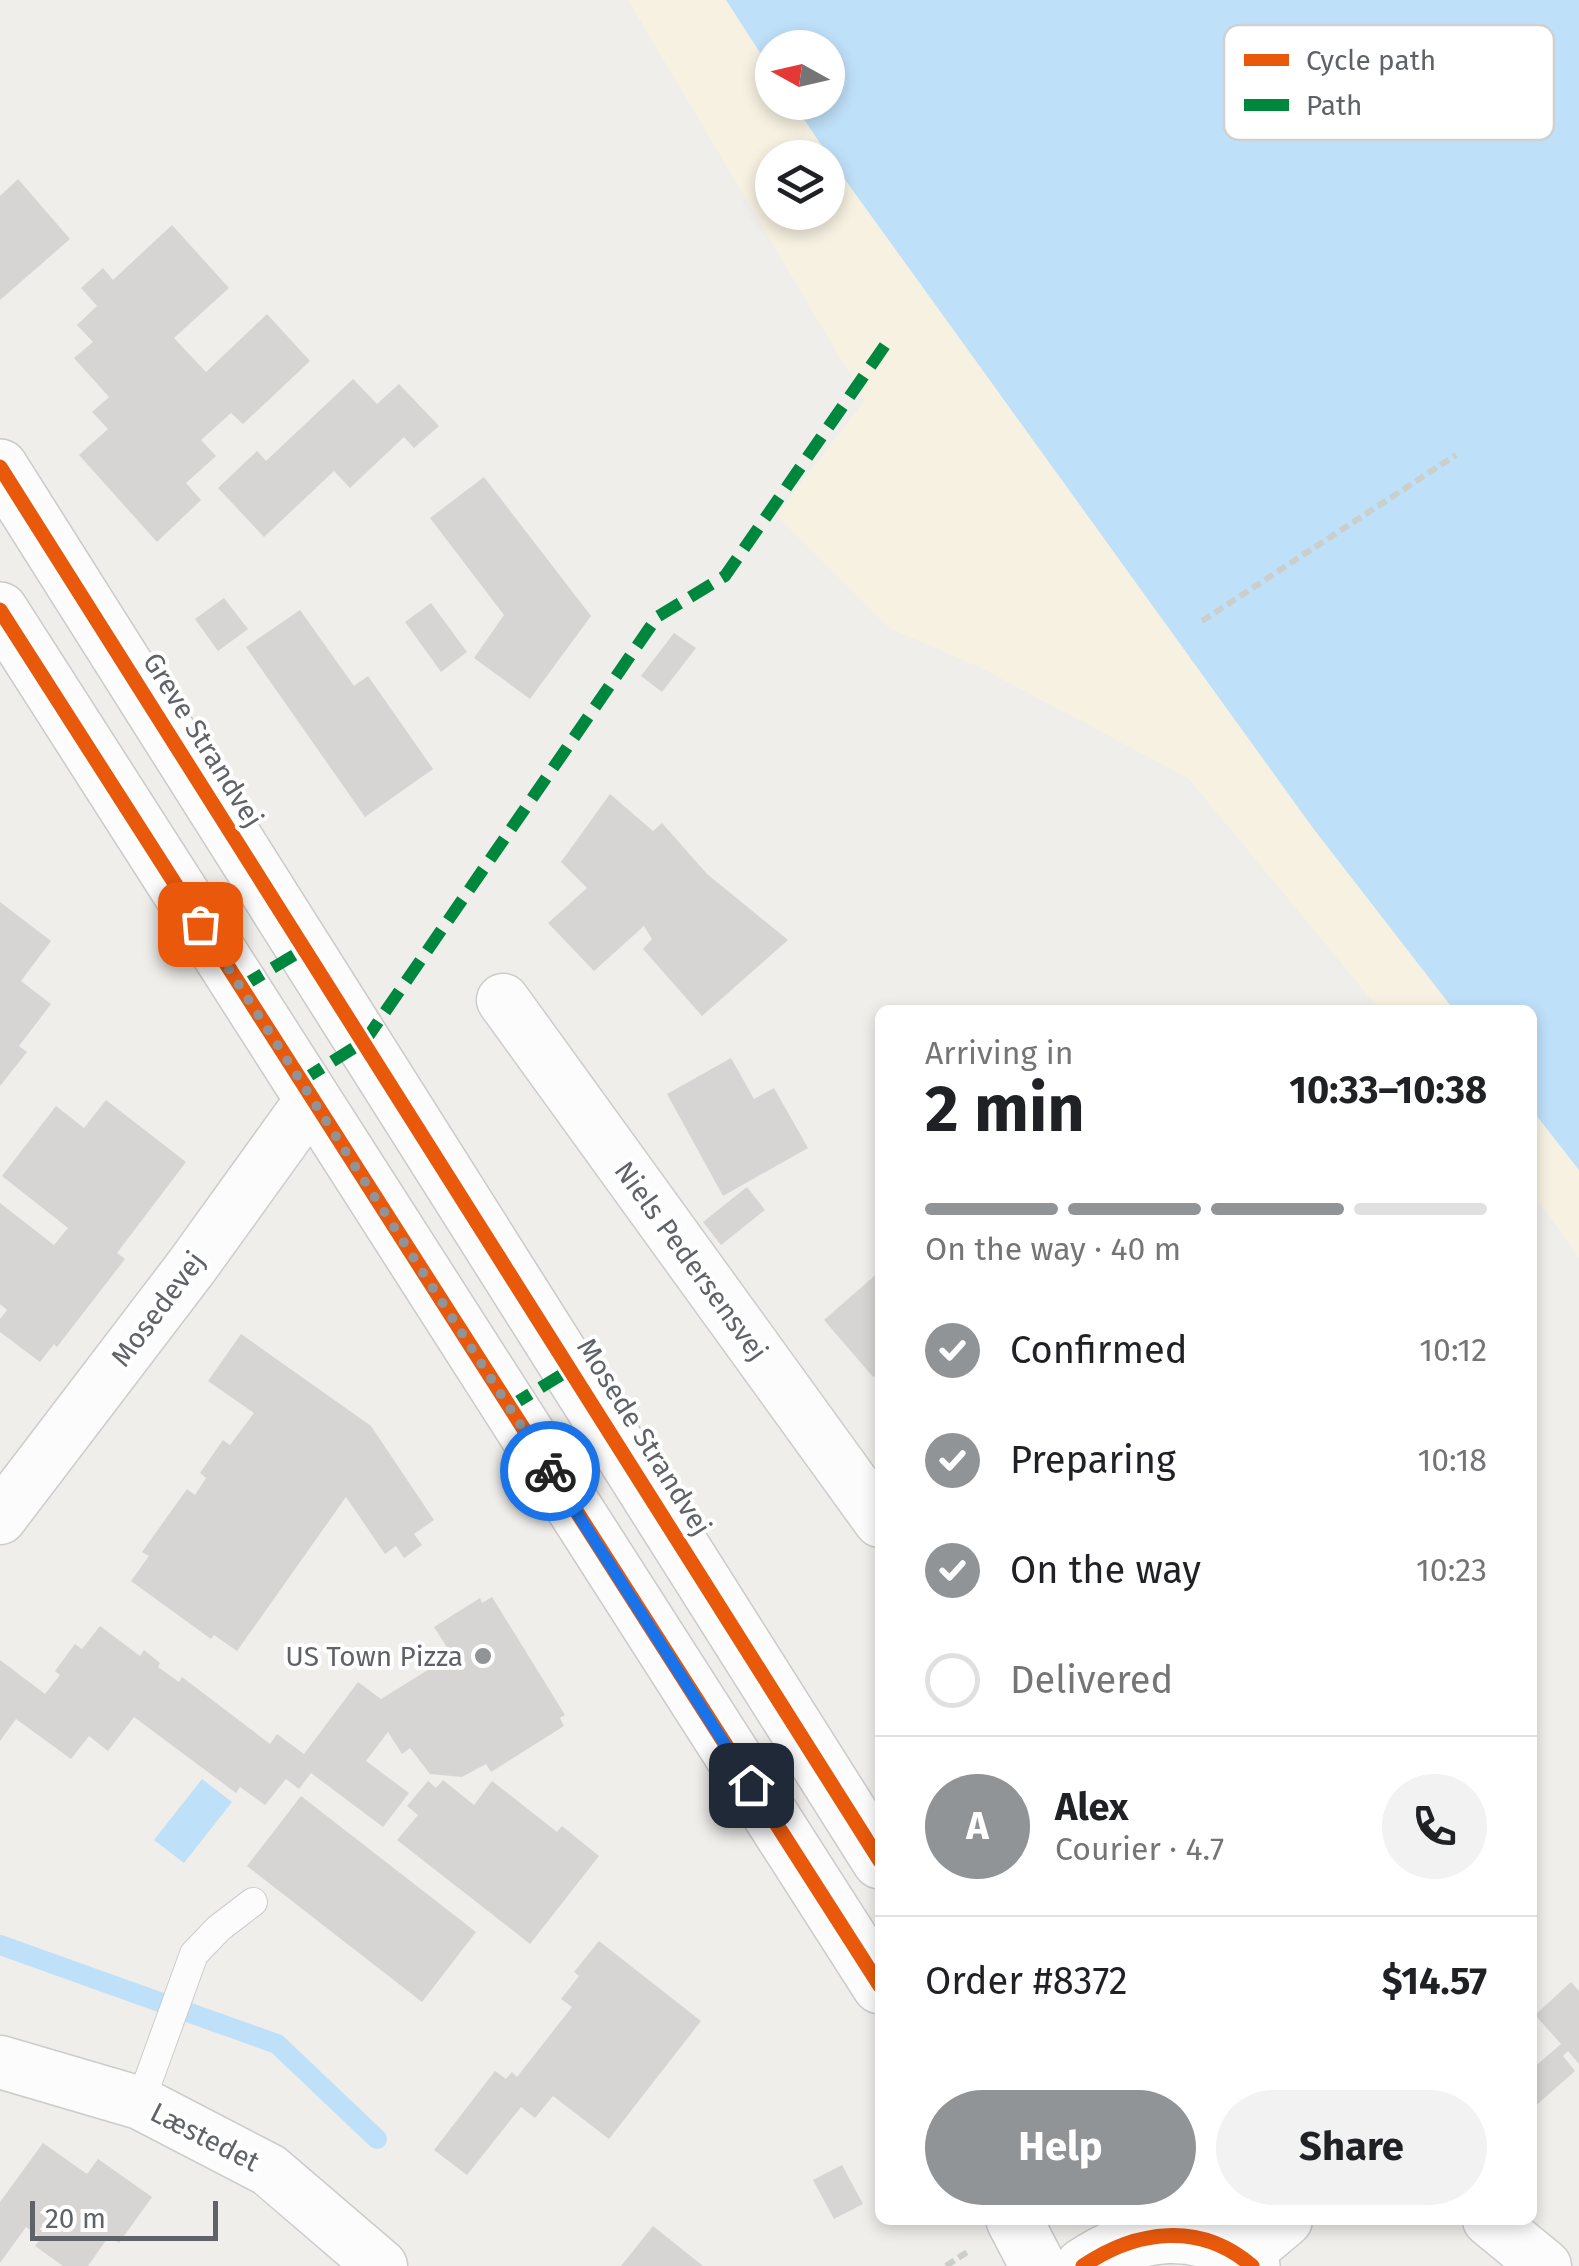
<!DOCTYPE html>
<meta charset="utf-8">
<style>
:root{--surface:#fff;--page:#f2f2f2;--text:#202124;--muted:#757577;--line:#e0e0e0;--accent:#919496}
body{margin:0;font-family:"Fira Sans",sans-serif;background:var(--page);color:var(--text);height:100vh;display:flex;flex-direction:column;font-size:38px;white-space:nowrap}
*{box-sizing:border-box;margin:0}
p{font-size:32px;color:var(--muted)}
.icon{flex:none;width:55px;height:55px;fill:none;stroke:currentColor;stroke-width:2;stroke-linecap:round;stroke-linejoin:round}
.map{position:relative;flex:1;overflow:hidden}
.side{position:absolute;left:875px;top:1005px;width:662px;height:1220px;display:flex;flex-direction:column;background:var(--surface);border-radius:15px;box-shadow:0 5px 15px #0003}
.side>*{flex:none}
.needle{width:65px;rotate:278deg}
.controls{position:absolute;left:755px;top:30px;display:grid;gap:20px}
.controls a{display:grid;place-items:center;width:90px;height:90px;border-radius:50%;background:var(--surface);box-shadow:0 5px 15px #0003;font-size:50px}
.scale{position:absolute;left:30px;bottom:25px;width:188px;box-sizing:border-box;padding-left:10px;border:5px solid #5f6368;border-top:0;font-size:28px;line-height:35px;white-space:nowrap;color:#5f6368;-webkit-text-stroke:8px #fff;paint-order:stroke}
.pin{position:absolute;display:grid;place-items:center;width:85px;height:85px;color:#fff;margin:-42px;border-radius:20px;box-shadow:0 5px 15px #0006}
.courier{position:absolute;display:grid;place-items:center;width:100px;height:100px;margin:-50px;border:8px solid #1a73e8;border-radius:50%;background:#fff;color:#222;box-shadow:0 2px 12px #0007}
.summary em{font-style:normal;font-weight:700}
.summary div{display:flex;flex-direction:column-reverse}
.summary{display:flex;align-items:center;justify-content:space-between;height:170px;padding:0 50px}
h1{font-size:65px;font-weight:700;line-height:75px}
.bar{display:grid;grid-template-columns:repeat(4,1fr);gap:15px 10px;align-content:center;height:120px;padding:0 50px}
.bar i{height:12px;border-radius:8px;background:var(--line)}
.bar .on{background:var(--accent)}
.bar p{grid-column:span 4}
.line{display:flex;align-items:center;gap:25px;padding:0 50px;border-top:2px solid var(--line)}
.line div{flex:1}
.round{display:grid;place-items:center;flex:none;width:105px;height:105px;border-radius:52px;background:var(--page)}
ol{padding:0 50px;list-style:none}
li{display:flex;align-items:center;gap:30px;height:110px}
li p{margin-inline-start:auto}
li .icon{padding:10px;border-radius:50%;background:var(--accent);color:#fff;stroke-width:4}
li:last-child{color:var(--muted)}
li i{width:55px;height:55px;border:5px solid var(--line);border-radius:50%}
.cta{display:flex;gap:20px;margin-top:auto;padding:20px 50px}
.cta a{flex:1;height:115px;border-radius:60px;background:var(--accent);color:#fff;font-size:40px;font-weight:700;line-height:115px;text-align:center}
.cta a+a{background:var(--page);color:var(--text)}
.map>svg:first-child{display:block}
</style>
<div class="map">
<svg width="1579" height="2266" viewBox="0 0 1579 2266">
<rect width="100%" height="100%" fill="#efeeea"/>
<path fill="#f6f1e1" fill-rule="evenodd" d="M628,0h98l46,71v31l21,1 48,71 472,654 141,182h-74l-192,-232 -207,-110 -92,-40 -113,-113 89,-115zM772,158h56v54h-56z
M1532,1111l47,59v88l-46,-64z"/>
<path fill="#bfe0f9" d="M726,0h853v1170l-46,-59 -1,-101h-78l-141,-182 -472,-654 -48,-71 35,-1v-54h-56v23z
M202,1779l30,23 -48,61 -30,-23z"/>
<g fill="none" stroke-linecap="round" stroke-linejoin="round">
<path stroke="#bfe0f9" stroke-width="20" d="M0,1945l277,99 100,95"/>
</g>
<path fill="#d6d5d3" d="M18,179l52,60 -70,61v-104z
M172,225l57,63 -55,50 32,34 61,-58 43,47 -67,63 -12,-11 -30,27 15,16 -30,27 15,17 -44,42 -78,-87 29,-26 -16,-17 17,-15 -35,-39 19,-16 -16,-17 20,-19 -16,-18 22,-20 10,12z
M353,379l24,25 22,-20 40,42 -25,22 -10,-11 -54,51 -16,-17 -70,66 -46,-49 39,-37 9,10z
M484,477l107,139 -61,83 -56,-41 30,-43 -74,-97z
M224,598l24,31 -30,22 -23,-32z
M431,603l36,49 -26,20 -36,-50z
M300,610l54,76 14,-10 65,93 -68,48 -119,-170z
M674,633l22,15 -34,44 -21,-16z
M610,794l43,37 9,-8 45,51 81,66 -86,76 -59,-67 9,-10 -8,-13 -50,45 -46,-48 39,-35 -26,-26z
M0,902l51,39 -30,40 30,23 -32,42 8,6 -27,34z
M731,1058l23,41 20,-11 34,60 -85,48 -56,-102z
M106,1100l80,62 -69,91 8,6 -68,88 -3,-3 -14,18 -40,-30v-13l7,-9 -7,-6v-101l54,42 14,-17 -66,-52 54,-70 28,22z
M747,1187l18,23 -44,35 -18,-23z
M880,1271v100l-7,6 -49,-57z
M241,1334l130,92 63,94 -20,14 8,11 -18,13 -8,-12 -11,8 -39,-57 -109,154 -23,-16 -3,4 -80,-58 18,-25 -7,-4 45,-63 8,6 11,-17 -6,-5 23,-33 7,5 24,-32 -46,-32z
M492,1597l73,118 -5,3 4,8 -73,46 -5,-8 -24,13 -32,-3 -20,-26 -8,6 -14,-22 -22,29 43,32 -26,34 -72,-54 -12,16 -13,-10 -21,26 -25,-18 -4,6 -102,-76 -26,34 -19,-15 -18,23 -55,-40 -16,22v-81l45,34 15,-19 -5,-4 20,-27 7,5 18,-23 40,30 4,-6 16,13 -2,4 21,15 3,-5 88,67 7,-10 27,20 54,-72 23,17 71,-44 -18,-28 46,-29 2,5z
M443,1780l31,25 18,-24 65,51 5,-6 37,30 -69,88 -133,-104 21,-25 -11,-9 21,-25 8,7z
M301,1796l175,136 -54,70 -175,-136z
M599,1941l102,80 -92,118 -56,-43 -18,22 -14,-11 -54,68 -33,-25 61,-79 11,8 6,-7 5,5 55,-70 -11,-8 18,-23 -5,-4z
M1571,1982l8,9v73l-11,-13 -5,5 12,15 -43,38v-40l29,-25 -26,-29z
M43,2143l44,31 11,-15 54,38 -33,46 -10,-7 -21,30h-25l-28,-20 6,-8 -15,-11 -26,36v-61z
M842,2165l21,39 -29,15 -21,-39z
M653,2226l50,40h-82z"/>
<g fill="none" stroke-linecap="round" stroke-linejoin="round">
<g stroke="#cbcccc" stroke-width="30">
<path id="service" d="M140,2103l54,-149 25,-26 34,-26"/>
</g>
<g stroke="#cbcccc" stroke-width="55">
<path id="minor" d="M503,1000l377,521
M0,1518l192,-252 121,-168
M0,2062l140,41 129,67 112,96
M1489,2220l56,46
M1242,2257l44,-37"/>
</g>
<g stroke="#cacacb" stroke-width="58">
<path id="secondary" d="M0,467l880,1394
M0,610l880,1376
M1014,2220l24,46
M1083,2266c53,-36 117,-45 169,0"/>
</g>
<path stroke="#cacfcc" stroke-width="6" stroke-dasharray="10 5" stroke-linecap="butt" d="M1202,621l254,-166
M946,2266l21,-14"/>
<use href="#service" stroke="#fdfcfc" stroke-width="28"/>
<use href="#minor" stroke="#fdfcfc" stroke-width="52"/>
<use href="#secondary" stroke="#fdfcfc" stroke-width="55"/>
<path stroke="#00873e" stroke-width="12" stroke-dasharray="25 12" stroke-linecap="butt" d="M241,987l65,-39
M301,1081l64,-40 292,-424 68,-41 163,-235
M509,1407l62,-38"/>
<g stroke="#fff" stroke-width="21">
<path id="cycleway" d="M0,467l880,1394
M0,610l880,1376
M1083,2266c53,-36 117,-45 169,0"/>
</g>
<use href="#cycleway" stroke="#e8590c" stroke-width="15"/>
</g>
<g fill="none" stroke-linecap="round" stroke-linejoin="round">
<path stroke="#919496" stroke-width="10" stroke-dasharray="0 18" d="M200,924l350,547"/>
<path stroke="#1a73e8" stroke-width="12" d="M550,1471l201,314"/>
</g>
<circle fill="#919496" stroke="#fff" stroke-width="4" cx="483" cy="1656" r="10"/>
<g text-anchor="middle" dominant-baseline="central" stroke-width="8" stroke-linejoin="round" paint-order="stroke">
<g font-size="28" fill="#5f6368" stroke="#fff">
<text transform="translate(203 740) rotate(58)">Greve Strandvej</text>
<text transform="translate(691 1261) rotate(54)">Niels Pedersensvej</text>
<text transform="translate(158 1309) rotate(-53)">Mosedevej</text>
<text transform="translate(644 1437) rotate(58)">Mosede Strandvej</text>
<text transform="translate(205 2137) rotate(27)">Læstedet</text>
</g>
<g font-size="28" fill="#5f6368" stroke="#fff" text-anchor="end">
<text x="463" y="1656">US Town Pizza</text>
</g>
</g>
<rect x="1224" y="25" width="330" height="115" rx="15" fill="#fff" stroke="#cfd0d2" stroke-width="2.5"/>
<rect x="1244" y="54" width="45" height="12" fill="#e8590c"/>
<rect x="1244" y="99" width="45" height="12" fill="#00873e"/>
<g font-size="28" fill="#5f6368">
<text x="1306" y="70">Cycle path</text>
<text x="1306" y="115">Path</text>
</g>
</svg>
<div class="controls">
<a><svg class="needle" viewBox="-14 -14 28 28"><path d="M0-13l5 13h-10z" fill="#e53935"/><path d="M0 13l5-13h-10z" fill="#757577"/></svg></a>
<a><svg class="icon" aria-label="layers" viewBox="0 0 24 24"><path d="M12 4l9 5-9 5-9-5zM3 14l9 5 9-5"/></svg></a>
</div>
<div class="scale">20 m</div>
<div class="pin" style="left:200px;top:924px;background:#ea580c"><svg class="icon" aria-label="bag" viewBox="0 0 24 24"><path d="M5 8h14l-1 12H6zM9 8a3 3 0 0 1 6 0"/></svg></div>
<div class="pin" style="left:751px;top:1785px;background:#1f2937"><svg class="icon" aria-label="home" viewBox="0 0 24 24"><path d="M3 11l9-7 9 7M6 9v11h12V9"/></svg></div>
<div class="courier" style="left:550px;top:1471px"><svg class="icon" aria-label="bike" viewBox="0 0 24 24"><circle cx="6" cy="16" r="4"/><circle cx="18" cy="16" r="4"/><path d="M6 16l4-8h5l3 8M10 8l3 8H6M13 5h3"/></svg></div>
<section class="side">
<div class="summary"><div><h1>2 min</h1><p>Arriving in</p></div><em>10:33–10:38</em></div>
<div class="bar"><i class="on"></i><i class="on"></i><i class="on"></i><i></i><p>On the way · 40 m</p></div>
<ol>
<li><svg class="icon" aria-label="check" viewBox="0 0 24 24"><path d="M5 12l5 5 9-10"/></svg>Confirmed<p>10:12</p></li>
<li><svg class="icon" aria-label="check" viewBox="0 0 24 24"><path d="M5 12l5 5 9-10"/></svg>Preparing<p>10:18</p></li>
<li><svg class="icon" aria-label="check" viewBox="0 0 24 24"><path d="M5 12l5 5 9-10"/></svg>On the way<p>10:23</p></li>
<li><i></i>Delivered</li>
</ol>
<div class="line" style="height:180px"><b class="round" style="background:var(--accent);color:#fff">A</b><div><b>Alex</b><p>Courier · 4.7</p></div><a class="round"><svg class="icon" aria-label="phone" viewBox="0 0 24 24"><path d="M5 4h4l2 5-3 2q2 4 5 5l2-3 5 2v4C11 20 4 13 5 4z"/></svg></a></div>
<div class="line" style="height:130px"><div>Order #8372</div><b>$14.57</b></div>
<div class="cta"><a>Help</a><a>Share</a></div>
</section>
</div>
